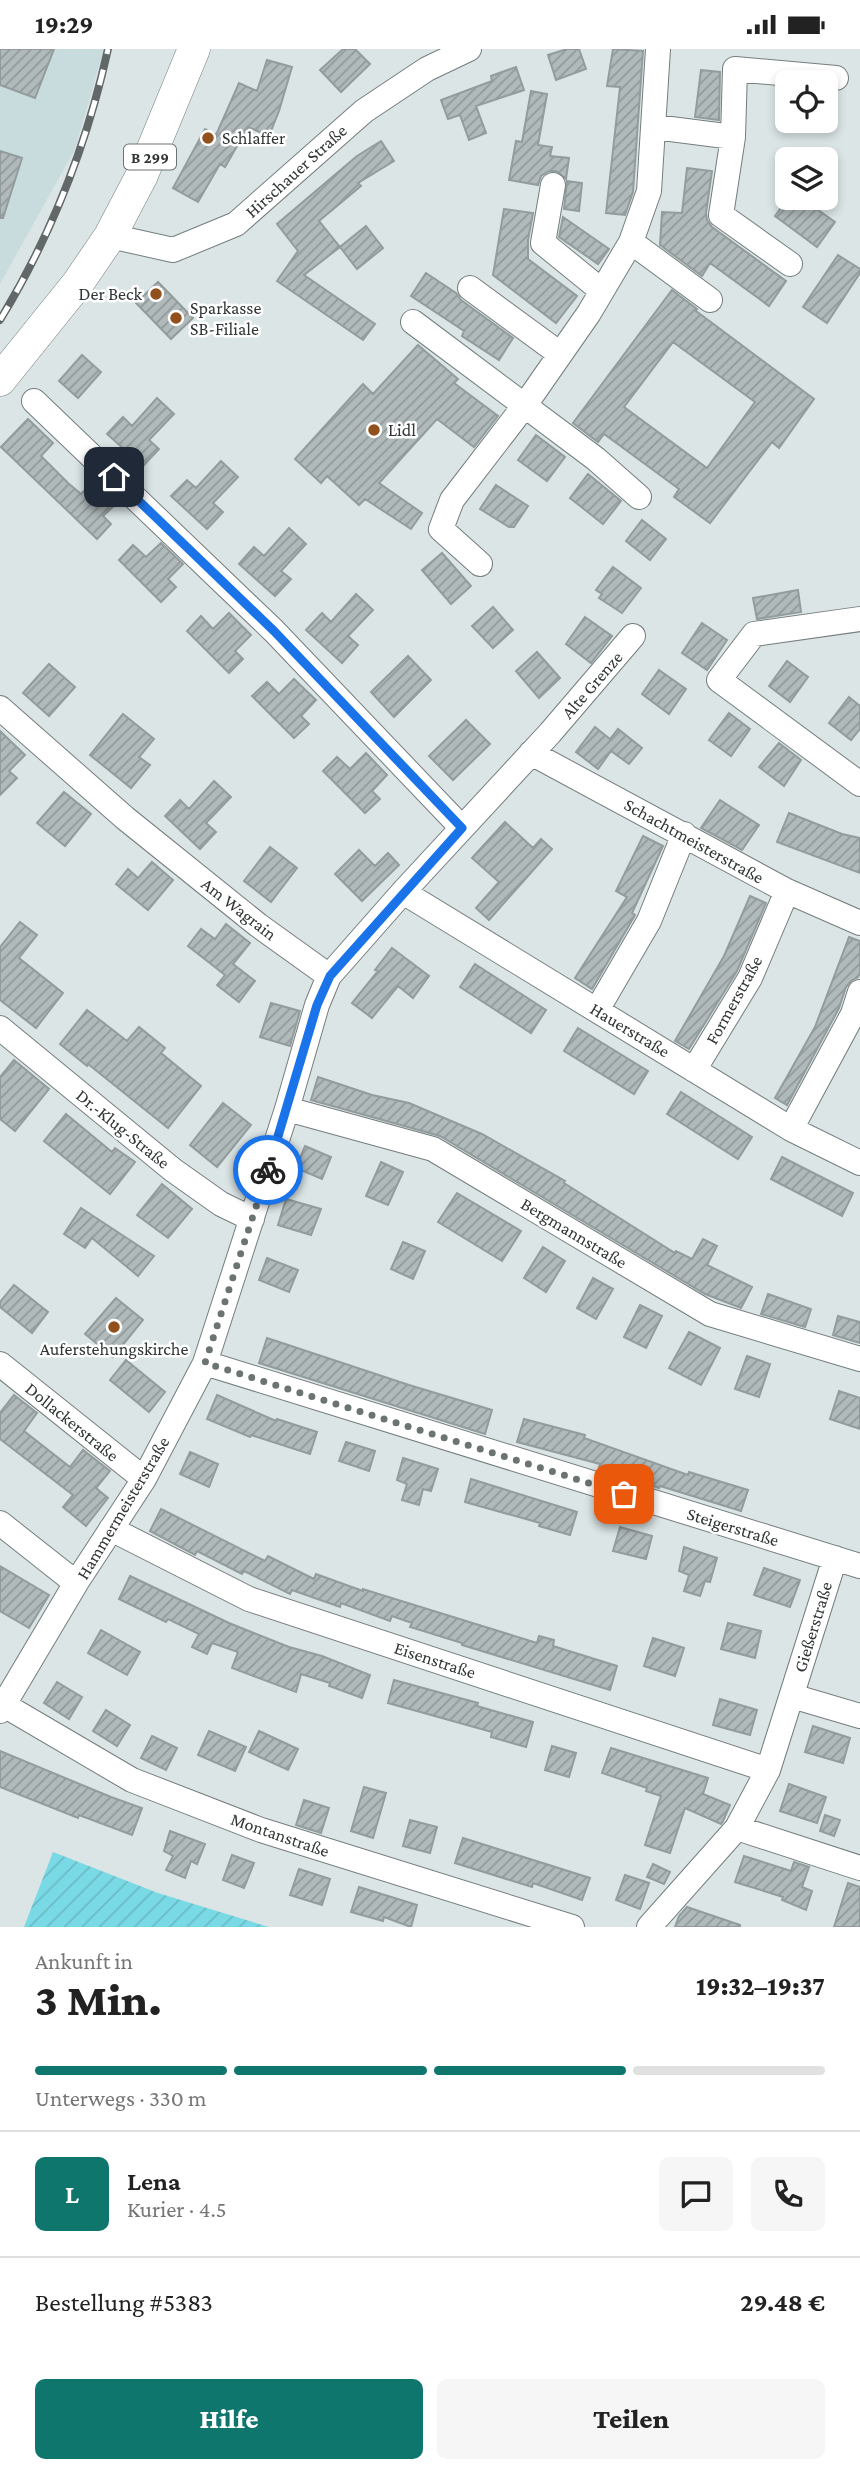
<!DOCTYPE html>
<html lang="de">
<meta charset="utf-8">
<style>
:root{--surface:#fff;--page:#f6f6f6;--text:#222;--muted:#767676;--line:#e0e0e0;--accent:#0f766e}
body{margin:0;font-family:"Crimson Pro",serif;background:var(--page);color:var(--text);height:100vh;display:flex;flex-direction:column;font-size:26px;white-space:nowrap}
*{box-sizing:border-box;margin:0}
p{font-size:23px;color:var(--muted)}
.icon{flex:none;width:38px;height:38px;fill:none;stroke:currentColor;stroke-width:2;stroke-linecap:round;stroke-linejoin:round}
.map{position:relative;height:1878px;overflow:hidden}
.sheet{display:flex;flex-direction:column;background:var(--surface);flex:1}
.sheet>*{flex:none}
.controls{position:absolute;left:775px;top:21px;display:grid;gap:14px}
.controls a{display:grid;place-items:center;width:63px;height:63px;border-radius:10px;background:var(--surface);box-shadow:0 4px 10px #0003;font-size:35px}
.pin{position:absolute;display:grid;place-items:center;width:60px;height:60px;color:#fff;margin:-30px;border-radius:14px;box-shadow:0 4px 10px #0006}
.courier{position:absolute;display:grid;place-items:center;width:70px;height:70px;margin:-35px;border:5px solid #1a73e8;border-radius:50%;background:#fff;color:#222;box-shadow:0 2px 9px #0007}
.summary em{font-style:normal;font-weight:800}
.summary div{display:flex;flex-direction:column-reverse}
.summary{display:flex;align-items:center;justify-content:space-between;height:119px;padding:0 35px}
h1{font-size:46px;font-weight:800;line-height:52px}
.bar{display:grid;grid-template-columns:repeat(4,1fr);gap:10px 7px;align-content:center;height:84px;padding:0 35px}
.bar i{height:9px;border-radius:5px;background:var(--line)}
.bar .current{background:var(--accent)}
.bar p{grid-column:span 4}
.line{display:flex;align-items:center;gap:18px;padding:0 35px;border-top:2px solid var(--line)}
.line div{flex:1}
.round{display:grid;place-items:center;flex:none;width:74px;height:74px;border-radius:10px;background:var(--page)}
.primary-button{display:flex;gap:14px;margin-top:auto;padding:14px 35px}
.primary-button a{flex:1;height:80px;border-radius:10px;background:var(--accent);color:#fff;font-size:28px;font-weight:800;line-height:80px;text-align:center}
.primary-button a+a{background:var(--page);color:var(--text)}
.status{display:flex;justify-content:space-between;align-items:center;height:49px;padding:0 35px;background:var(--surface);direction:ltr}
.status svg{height:19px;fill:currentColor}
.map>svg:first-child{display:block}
</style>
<div class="status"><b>19:29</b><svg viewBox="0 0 49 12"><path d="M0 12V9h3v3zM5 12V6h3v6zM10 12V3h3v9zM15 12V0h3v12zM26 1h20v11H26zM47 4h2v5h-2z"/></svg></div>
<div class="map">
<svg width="860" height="1878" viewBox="0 0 860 1878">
<defs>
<pattern id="garden-furrows" width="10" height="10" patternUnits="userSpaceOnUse" patternTransform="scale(1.75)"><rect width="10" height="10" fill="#79d9e5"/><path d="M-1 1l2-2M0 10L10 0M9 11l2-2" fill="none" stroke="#69bbc5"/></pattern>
<pattern id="building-hatch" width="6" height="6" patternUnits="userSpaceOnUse" patternTransform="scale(1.75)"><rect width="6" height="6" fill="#b1babb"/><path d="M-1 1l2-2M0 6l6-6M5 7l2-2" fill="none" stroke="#919899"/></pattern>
</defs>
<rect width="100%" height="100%" fill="#dbe5e6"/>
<path fill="#c8dbdd" d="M0,0h104l-29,100 -75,135z"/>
<path fill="url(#garden-furrows)" d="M53,1803l105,41 111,34h-245z"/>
<path fill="url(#building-hatch)" stroke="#939c9d" stroke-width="2" fill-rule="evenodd" d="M0,0h54l-19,49 -35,-13z
M343,0h12l15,15 -29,28 -21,-22z
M567,0h12l7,20 -30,11 -8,-25z
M613,0l30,2 -10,141 -8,23 -19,-2 14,-126 -13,-1z
M267,11l25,7 -13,44 -10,25 -21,-9 -23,40 -5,-3 -22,38 -25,-14 32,-59 11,6 23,-52 18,8z
M516,18l8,23 -48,16 10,27 -17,7 -9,-25 -12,4 -7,-19 51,-19 -1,-5z
M701,21l19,2 -1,48 -24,-3z
M531,42l16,3 -9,51 14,2 -2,9 19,2 -3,21 -10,-8h-7l-8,5 -3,9 -29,-5 7,-39 6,1z
M381,92l13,20 -36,22 3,3 -42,35 21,26 -36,28 71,49 -12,16 -86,-59 21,-30 -21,-27 80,-68z
M0,102l22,7 -19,60h-3z
M687,119l25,3 -6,42 1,7 5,7 74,54 -17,25 -59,-43 -8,13 -42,-31 2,-33 20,1z
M567,132l15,2 -3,28 -15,-2z
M788,149h13l34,24 -18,25 -42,-31z
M504,160l29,4 -5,27v19l49,37 -21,27 -63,-48z
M563,168l46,32 -11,15 -39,-27z
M366,177l17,22 -26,21 -17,-22z
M838,206l22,14v4l-33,50 -24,-16z
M426,224l30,20 5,7 52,38 -14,22 -37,-24 2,-5 -53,-35z
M158,233l35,36 -22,21 -35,-36z
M672,241l25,19 -1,2 118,88 -35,49 -7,-6 -62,81 -36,-26 5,-8 -75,-55 -6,8 -25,-19zM673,293l82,60 -48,66 -83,-61z
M418,296l40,34 -4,4 44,33 -24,31 -37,-28 -58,64 43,30 -11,16 -46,-30 -6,6 -32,-29 -6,7 -26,-24 68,-75 10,10z
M82,306l19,17 -23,26 -19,-17z
M157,349l17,16 -25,26 10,9 -16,17 -36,-32 16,-17 9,9z
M28,370l25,24 -12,13 27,27 13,11 14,-14 23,22 -15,14 8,8 -14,15 -96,-92z
M536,386l29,22 -18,24 -29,-21z
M221,412l17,16 -25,26 10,9 -16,17 -36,-33 16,-16 9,8z
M588,425l33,27 -18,23 -33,-26z
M496,436l32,21 -14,21h-5l-29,-18z
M642,471l24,19 -16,21 -24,-19z
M289,479l17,16 -25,27 10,8 -16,17 -36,-32 15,-17 10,9z
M161,494l22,21 -15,15 8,8 -15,15 -42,-42 14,-15 13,12z
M442,504l29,33 -20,18 -29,-34z
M613,518l28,21 -19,25 -23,-15 3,-4 -6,-4z
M798,541l3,22 -44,7 -4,-21z
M356,545l17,16 -25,26 10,9 -16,18 -36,-33 16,-17 9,9z
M493,558l20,23 -20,18 -21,-22z
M229,564l22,22 -16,16 8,8 -14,14 -42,-42 14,-15 12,13z
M585,568l27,19 -21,27 -25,-19z
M702,574l25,17 -20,30 -25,-17z
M537,603l23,26 -21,20 -23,-27z
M408,607l23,24 -37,37 -23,-25z
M787,612l21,16 -18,25 -21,-16z
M49,615l26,23 -26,29 -26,-23z
M659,621l27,19 -17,25 -27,-20z
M294,630l22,21 -15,16 8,8 -15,14 -42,-42 15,-14 12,12z
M849,648l11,9v23l-9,11 -22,-17z
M729,664l21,16 -19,27 -22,-16z
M123,665l31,25 -15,18 11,8 -19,23 -41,-33z
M466,671l24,24 -37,36 -24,-24z
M595,678l15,12 8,-10 24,19 -13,16 -18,-13 -13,18 -22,-17z
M0,682l25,24 -16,16 8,7 -17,17z
M779,694l22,17 -17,26 -25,-19z
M366,704l21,22 -15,16 8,8 -15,14 -42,-42 14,-14 13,12z
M214,732l17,16 -25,26 10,9 -16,17 -35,-33 15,-16 9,9z
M64,743l27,22 -26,32 -28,-23z
M720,751l39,25 -17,25 -41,-22z
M789,764l53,21 18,4v35l-83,-31z
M505,773l28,26 8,-9 11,10 -63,71 -13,-12 23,-26 -27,-24z
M643,787l20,10 -31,67 3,2 -43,74 -17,-11 52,-81 -11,-6z
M270,798l27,21 -26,34 -27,-21z
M359,801l16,16 13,-13 11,12 -37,36 -27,-27z
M152,813l21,18 -25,30 -32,-26 12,-15 10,9z
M750,847l16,7 -29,68 -48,78 -14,-8 49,-85z
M20,873l17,13 -18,23 44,35 -27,35 -36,-28v-53z
M226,875l24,19 -17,21 22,17 -16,21 -22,-17 8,-10 -37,-29 13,-17 14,10z
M849,888l11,4v32l-2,4 -7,4 -5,6 -7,21 -52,97 -12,-7 40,-71z
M392,899l37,28 -16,22 -15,-12 -26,32 -20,-15 26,-32 -3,-1z
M475,915l71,46 -15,23 -71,-46z
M271,954l29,8 -10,35 -30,-9z
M87,961l40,31 12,-14 26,21 -4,5 40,33 -33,42 -80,-64 -1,2 -27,-22z
M578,979l70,43 -14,23 -70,-43z
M14,1011l35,29 -34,42 -15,-12v-42z
M318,1028l54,18 37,8 73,31 83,47 -1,2 111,70 1,-2 16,8 11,-20 14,7 -10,19 45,22 -11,21 -36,-14 -265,-158 -129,-36z
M681,1043l71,45 -14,22 -71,-45z
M223,1054l28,22 -34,42 -27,-22z
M66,1065l46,38 3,-4 20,14 -25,32 -66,-53z
M305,1097l26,11 -9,22 -26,-11z
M782,1108l71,36 -11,23 -71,-37z
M381,1113l22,10 -15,33 -22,-9z
M162,1135l30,25 -24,29 -31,-23z
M457,1144l64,38 -19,30 -64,-39z
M286,1150l35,10 -10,26 -33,-10z
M81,1159l73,48 -16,20 -46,-38 -7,10 -21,-14z
M403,1193l22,9 -12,28 -22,-10z
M543,1198l22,14 -19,31 -22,-14z
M267,1209l31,12 -9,22 -30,-12z
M593,1229l20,11 -17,30 -19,-11z
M14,1236l34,27 -16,21 -32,-26v-5z
M768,1245l43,15 -6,18 -44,-13z
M116,1249l27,22 -30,37 -28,-23z
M640,1256l22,11 -16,32 -22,-11z
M838,1267l22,6v21l-27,-8z
M689,1283l31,16 -19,37 -32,-17z
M267,1289l142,47 83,25 -7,24 -226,-71z
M747,1307l23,8 -11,33 -24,-8z
M126,1311l39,32 -16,20 -39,-32z
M839,1342l21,7v31l-30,-10z
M14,1346l23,18 -13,18 46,36 13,-17 27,21 -14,17 12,10 -22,28 -23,-19 10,-12 -73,-56v-26z
M217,1346l59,26 1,-2 40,13 -7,22 -59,-19 -1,2 -43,-18z
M524,1370l61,16 -1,3 104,37 1,-3 59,18 -7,21 -81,-25 -1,2 -60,-21 1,-3 -83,-22z
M346,1393l29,9 -6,20 -30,-10z
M190,1403l28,12 -9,23 -29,-13z
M403,1409l35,11 -7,22 -8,-2 -4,16 -17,-5 5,-16 -10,-4z
M471,1430l106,33 -7,23 -31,-9 1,-3 -75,-21z
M161,1460l104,52 3,-5 46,23 2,-5 47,17v-2l174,54 2,-7 15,4 -1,6 64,20 -7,24 -148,-45v-2l-52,-16 2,-4 -20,-7 -2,5 -49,-18 -1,4 -48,-17 -2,4 -46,-23 -2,3 -45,-23 -2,4 -45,-24z
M620,1478l32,9 -6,23 -33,-8z
M684,1498l33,11 -7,24 -5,-1 -5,15 -16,-5 5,-16 -10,-4z
M0,1517l49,29 -20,33 -29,-17z
M764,1519l36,12 -10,27 -36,-12z
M130,1527l99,47 60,24 33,9 48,19 -8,23 -33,-12 1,-3 -29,-9 -5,18 -64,-24 6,-16 -26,-9 -5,11 -15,-7 7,-13 -31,-15 -2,3 -47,-23z
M728,1574l33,8 -6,27 -34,-9z
M101,1581l39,22 -13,23 -39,-22z
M653,1589l31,10 -9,28 -31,-10z
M394,1631l84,23 -1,3 56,16 -7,25 -35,-10 1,-5 -104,-29z
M57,1633l25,15 -13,22 -25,-16z
M720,1650l37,11 -7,25 -37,-10z
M106,1661l24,15 -13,21 -24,-15z
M813,1677l37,12 -7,25 -38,-11z
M209,1682l37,16 -11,24 -37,-16z
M259,1682l39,18 -10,21 -39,-18z
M152,1687l25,12 -11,22 -25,-12z
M552,1697l24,7 -7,24 -24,-7z
M611,1699l97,30 -5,16 27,11 -7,16 -2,3 -36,-16 -15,45 -25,-8 16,-49 -15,-5 1,-3 -45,-15z
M0,1702l111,46 31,11 -10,27 -53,-20 -1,3 -78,-31z
M789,1735l37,13 -9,26 -37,-12z
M364,1738l22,6 -13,45 -22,-7z
M304,1751l25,8 -8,25 -25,-8z
M825,1766l15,5 -6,16 -14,-5z
M410,1771l27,7 -7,26 -27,-7z
M170,1782l35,13 -8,20 -6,-3 -6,17 -19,-8 7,-14 -9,-5z
M463,1789l127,40 -8,22 -49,-17 -1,4 -77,-24z
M232,1806l22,8 -10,25 -21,-8z
M744,1807l47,15 3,-9 15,5 -7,20 10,4 -6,19 -24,-10 1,-3 -48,-15z
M653,1815l17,8 -6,12 -17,-7z
M299,1820l31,10 -8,26 -32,-10z
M625,1826l24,8 -9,26 -24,-9z
M848,1834l12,4v40h-26z
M359,1838l58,18 -6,22 -27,-10 -1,4 -32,-9z
M687,1858l53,18v2h-65l4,-11z"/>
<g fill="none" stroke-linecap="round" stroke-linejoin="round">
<g stroke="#757d7e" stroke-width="26">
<path id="minor" d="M655,78l78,10
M553,136l-10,58 59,48
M110,187l63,14 63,-26 128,-113 63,-42 42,-20
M631,193l79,58
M790,215l-69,-49 12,-78 2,-68 101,9
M470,239l90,66
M413,273l183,137 43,38
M34,352l240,230 188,197
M480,515l-39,-35 11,-29 73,-95 64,-92 42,-71 18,-51 9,-142
M860,570l-106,15 -35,46 141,104
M0,659l125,110 133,107 71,51
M531,704l256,138 73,32
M403,843l388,237 69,34
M597,961l52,-89 35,-87
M0,979l173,142 48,34 31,15
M694,1021l56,-92 37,-87
M287,1060l146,40 277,165 150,45
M791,1080l62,-115 7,-22
M205,1314l655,203
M0,1315l144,115
M0,1474l76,60
M111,1480l138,70 519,171
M792,1647l68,20
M4,1656l128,75 129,50 311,97
M0,1662l76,-128 68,-104 61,-116 82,-254 30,-104 12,-29 74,-84 147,-159 83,-97
M737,1779l123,40
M649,1878l88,-99 31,-58 67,-212"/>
</g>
<g stroke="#757d7e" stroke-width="33">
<path id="major" d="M0,331l78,-97 32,-47 32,-61 52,-126"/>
</g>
<use href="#minor" stroke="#fff" stroke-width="24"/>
<use href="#major" stroke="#fff" stroke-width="32"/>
<g stroke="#626868" stroke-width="8">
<path id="rail" d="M0,271c51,-84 87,-175 108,-271"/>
</g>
<use href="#rail" stroke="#fff" stroke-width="5" stroke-dasharray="16" stroke-linecap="butt"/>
</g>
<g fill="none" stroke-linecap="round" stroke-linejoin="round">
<path stroke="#6c7373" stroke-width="7" stroke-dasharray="0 12.6" d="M268,1121l-63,193 419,131"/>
<path stroke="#1a73e8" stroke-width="9" d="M114,428l160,154 188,197 -132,148 -13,29 -49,165"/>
</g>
<g fill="#92511c" stroke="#fff" stroke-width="2.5">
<circle cx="208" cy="89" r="7"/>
<circle cx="156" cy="245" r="7"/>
<circle cx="176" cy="269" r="7"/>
<circle cx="374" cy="381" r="7"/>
<circle cx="114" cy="1278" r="7"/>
</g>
<g text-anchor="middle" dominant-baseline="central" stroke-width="5" stroke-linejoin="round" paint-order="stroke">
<rect fill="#fff" stroke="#6f7272" stroke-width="2" x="124" y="95.5" width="52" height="25" rx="5"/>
<g font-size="16" font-weight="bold" fill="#313535">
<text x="150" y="108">B 299</text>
</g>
<g font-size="18" fill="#313535" stroke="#fff" text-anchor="start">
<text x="222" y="89">Schlaffer</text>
<text x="142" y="245" text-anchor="end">Der Beck</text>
<text x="190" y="259">Sparkasse<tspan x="190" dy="21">SB-Filiale</tspan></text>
<text x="388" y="381">Lidl</text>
<text x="114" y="1300" text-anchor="middle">Auferstehungskirche</text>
</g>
<g font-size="18" fill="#313535" stroke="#fff">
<text transform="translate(296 122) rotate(-42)">Hirschauer Straße</text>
<text transform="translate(592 636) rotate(-49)">Alte Grenze</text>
<text transform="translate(694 792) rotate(29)">Schachtmeisterstraße</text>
<text transform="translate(239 860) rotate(38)">Am Wagrain</text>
<text transform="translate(734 951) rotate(-61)">Formerstraße</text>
<text transform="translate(630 981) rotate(31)">Hauerstraße</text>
<text transform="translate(123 1080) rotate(39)">Dr.-Klug-Straße</text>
<text transform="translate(574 1184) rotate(31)">Bergmannstraße</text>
<text transform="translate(72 1373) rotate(39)">Dollackerstraße</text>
<text transform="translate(123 1459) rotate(-59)">Hammermeisterstraße</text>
<text transform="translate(733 1478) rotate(17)">Steigerstraße</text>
<text transform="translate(813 1578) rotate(-73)">Gießerstraße</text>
<text transform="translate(435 1611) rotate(18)">Eisenstraße</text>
<text transform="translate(280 1786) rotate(19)">Montanstraße</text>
</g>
</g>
</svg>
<div class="controls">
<a><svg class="icon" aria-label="locate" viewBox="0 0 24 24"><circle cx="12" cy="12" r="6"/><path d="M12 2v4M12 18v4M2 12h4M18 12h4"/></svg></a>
<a><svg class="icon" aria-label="layers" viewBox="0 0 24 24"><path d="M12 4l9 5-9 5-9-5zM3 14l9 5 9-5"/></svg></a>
</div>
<div class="pin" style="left:624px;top:1445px;background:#ea580c"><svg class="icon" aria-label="bag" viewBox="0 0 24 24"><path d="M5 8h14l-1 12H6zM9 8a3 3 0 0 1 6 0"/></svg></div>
<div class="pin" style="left:114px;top:428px;background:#1f2937"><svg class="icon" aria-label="home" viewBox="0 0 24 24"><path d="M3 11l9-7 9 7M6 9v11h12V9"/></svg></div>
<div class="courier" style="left:268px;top:1121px"><svg class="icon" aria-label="bike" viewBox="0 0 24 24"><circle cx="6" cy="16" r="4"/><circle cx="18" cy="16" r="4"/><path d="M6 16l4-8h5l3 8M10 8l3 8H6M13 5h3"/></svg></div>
</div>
<section class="sheet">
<div class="summary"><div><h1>3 Min.</h1><p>Ankunft in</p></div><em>19:32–19:37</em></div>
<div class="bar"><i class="current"></i><i class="current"></i><i class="current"></i><i></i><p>Unterwegs · 330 m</p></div>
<div class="line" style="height:126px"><b class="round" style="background:var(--accent);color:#fff">L</b><div><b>Lena</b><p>Kurier · 4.5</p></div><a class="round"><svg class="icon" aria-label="chat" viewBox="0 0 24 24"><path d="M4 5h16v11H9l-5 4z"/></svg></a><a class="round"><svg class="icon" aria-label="phone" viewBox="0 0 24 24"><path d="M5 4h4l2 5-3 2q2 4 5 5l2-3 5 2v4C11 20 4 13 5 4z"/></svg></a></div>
<div class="line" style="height:91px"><div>Bestellung #5383</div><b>29.48 €</b></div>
<div class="primary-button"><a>Hilfe</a><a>Teilen</a></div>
</section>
